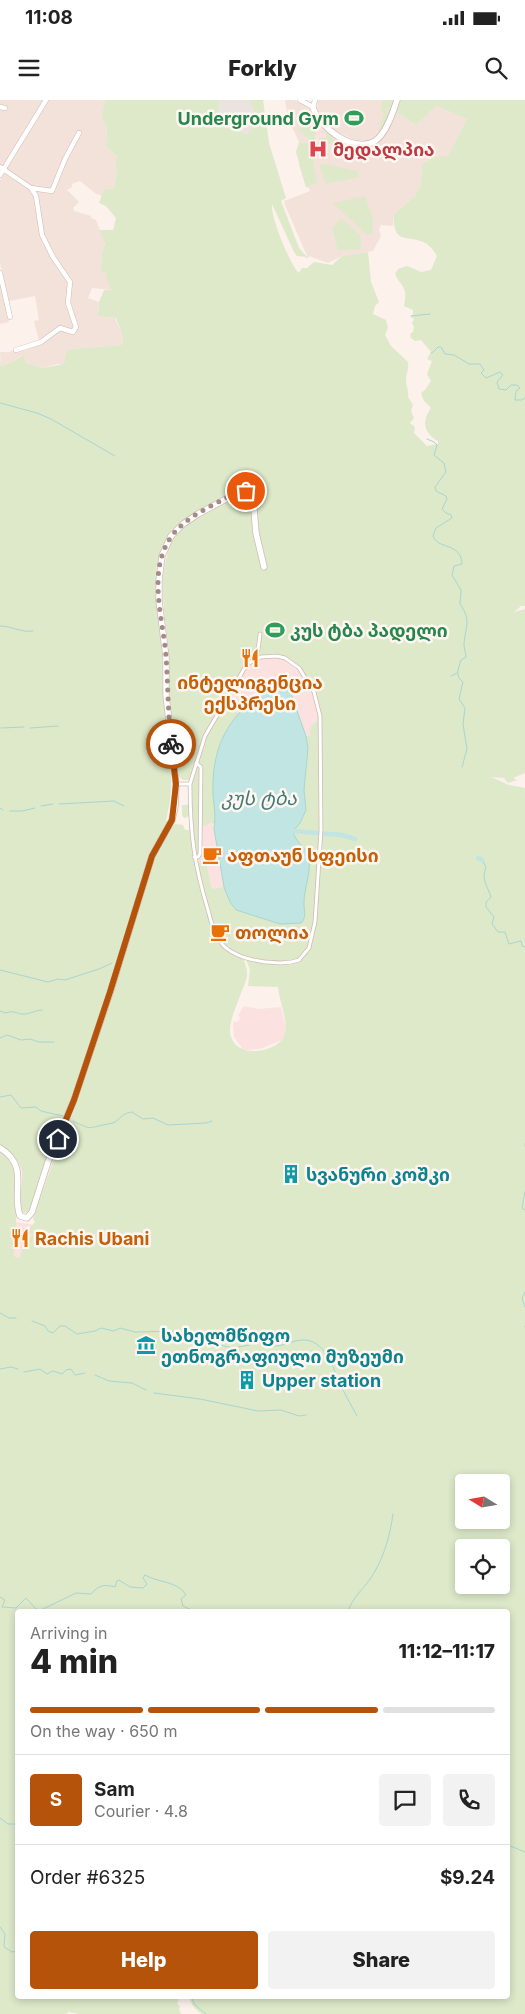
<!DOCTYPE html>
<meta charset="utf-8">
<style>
:root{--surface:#fff;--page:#f2f2f2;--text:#222;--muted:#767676;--line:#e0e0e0;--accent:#b45309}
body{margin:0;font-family:Inter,"Noto Sans Georgian",sans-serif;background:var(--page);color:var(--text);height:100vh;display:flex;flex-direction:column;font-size:19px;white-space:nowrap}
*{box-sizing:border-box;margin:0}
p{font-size:16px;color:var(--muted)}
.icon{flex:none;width:28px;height:28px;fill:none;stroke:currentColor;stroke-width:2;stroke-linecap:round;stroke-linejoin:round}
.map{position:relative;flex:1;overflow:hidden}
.panel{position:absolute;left:15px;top:1509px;width:495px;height:390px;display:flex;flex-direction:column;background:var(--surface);border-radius:5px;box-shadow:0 2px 8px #0003}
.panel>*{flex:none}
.needle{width:32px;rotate:281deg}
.tools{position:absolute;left:455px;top:1374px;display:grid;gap:10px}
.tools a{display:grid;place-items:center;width:55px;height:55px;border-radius:5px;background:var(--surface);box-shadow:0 2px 8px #0003;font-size:25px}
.pin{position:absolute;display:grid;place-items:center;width:42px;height:42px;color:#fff;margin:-21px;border:2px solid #fff;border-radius:50%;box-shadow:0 1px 5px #0007}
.courier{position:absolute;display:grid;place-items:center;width:50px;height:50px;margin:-25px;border:4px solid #b45309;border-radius:50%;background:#fff;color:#222;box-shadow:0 1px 6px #0007}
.overview em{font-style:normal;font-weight:800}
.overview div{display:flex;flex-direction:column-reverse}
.overview{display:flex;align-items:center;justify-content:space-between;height:85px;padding:0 15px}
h1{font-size:32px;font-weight:800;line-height:38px}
.bar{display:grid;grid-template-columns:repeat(4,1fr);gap:8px 5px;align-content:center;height:60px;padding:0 15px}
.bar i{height:6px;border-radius:4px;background:var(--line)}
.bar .active{background:var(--accent)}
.bar p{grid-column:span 4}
.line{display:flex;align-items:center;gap:12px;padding:0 15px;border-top:1px solid var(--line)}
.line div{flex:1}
.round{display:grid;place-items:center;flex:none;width:52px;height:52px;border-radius:5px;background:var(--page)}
.button{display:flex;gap:10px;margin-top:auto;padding:10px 15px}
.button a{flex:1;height:58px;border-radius:5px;background:var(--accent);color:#fff;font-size:20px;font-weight:800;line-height:58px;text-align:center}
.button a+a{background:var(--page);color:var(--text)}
.status{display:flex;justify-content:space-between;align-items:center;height:35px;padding:0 25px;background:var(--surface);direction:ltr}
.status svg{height:14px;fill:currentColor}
header{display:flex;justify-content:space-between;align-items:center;height:65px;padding:0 15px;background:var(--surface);font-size:22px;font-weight:800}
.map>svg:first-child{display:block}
</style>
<div class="status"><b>11:08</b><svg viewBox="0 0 49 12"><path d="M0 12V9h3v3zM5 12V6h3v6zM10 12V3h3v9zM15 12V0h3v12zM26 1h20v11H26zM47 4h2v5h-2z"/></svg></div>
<header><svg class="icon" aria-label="menu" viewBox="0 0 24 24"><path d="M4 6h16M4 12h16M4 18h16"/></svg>Forkly<svg class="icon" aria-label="search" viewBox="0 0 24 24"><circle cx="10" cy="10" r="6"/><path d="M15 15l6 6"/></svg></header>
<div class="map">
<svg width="525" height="1914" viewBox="0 0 525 1914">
<rect width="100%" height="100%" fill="#fcf1eb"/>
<path fill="#f3e2da" d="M0,0h46l-42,69 -4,-2z
M49,0h56l-4,17 6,9 -1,21 11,9 -2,7 2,5 -3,21 -11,7 -7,-2 -16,-13 -8,3v3l-5,3 12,12 -6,6 1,3 17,5v2l5,2 9,24 -3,9 -1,19h5l5,18 -19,-2 -4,10 11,4 -1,14 17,2 8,19 -1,8 -52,4 -5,6 -1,10 -7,-1 -14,4 -17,-5 -4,-8 -10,7 -11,4 -1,-14h9l30,-11 -5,-20 5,-1 -4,-24 -26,5 -9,-38v-83z
M285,0h9l15,7 4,14 16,12 27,13 11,2 17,-11 12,-25 20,13 20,-19 31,13 -19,38h-14l-12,7 -1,20 -6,12 -21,18 -1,12 -12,-1 -2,4 2,7 -8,15 -31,5 -14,7 -19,-7v2h-4l2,-2 -22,-51 -1,-4 3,-1 23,-9 -1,-3 -3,-1 -7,-22 8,-22 -8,-1 -11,-24z
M317,0h78l-9,24 -9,12 -10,5 -12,-1 -20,-9 -12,-9 -5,-9z
M0,178l9,44 -9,2z"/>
<path fill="#fbe2e0" d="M316,26l11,5 -6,27 -9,-2z
M276,557l8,3 13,10 15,22 6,24 -1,5 -6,5 -2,10 -3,1 -16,-46 -25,-4 -10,6 -18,20 -13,-9 26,-40 11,-6z
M210,723l5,2 9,62 -6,2h-6l-6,-26h-7l-1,-4 4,-3v-29z
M244,906l14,3 23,-2 5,21 -1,7 -3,5 -22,9 -14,1 -4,-2 -8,-11 -1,-13 1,-3 4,1 2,-4 -2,-3z
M16,1122l19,3 -6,18 -9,15 -6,-2 -1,-14z"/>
<path fill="#ebe3e0" d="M220,0h30l4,10 1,15 -8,9 -26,-8 -4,-4z"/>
<path fill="#dde9c9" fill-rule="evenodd" d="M105,0h115l-3,22 4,4 26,8 8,-9 -1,-15 -5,-10h14l6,43 17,55 -5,3 18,47 8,9 -10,-1 -3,-4 -22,-48c-2,12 18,61 27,69l3,-5h5l7,-6 18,3 10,-9 26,-4 3,30 8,20 -4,4 -2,8 13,6 2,8 -3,7 6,11 17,16c1,7 -2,12 -2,18 0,7 3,10 2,17l5,8 -2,6 3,7 -4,5 5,4 -1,6 13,13 11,-2v-3c-14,-8 -17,-19 -7,-33l-7,-7 -3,-8 4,-3 6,-9 -4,-7 5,-13 -5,-2 4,-7 -10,-12 -6,1 -4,-3 -1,-4 3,-2 1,-5 -2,-4 2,-4 -3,-2 2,-3v-4l-9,-4c4,-21 -2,-17 -9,-32l3,-5 9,-3 14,6 10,-2 6,-14c-3,-5 -6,-9 -10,-12 -18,-11 -35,3 -33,-30l21,-18 6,-12 1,-20 12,-7 14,-1 19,-37 -31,-13 -20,19 -20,-13 4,-12h125v506h-4l-7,6 11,-3v164l-12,5 4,2 -9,3 -4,-5 -13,-1 18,8 16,3v1226h-323c-6,-4 -12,-10 -13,-18h319v-385h-490v385h162l-3,8 3,2 -1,3 2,5h-102l-10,-2 -4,2h-65v-862c20,14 14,30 14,49 0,5 2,10 2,15 1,14 -3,27 -2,40l5,2 5,-13h3l5,-11 -3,-1 1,-5 5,-6 -2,-4 29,-82 -33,74 -4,3 -3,-1c-6,-34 14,-41 -22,-68v-785l1,7 11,-4 11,-7 3,8 17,5 21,-4 1,-9 5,-6 52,-4 1,-8 -7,-19 -18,-2 1,-14 5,-12h7l-5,-13v-5h-5l1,-19 3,-9 -6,-14h14l3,-12 -10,-12 -7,-3 5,-14h10l3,-21 -2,-5 2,-7 -11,-9 1,-20 -6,-10zM179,425c-25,51 -15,75 -10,127 1,16 -1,31 1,46 2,26 5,51 7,77l6,5h7l-1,31 -1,-6h-6v11l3,2 4,-2v14h-4l-2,-5 -8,-1 -2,2 -7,-5c2,-11 5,-22 5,-33 1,-30 -6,-61 -8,-91 -1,-14 0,-28 -1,-42 -3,-40 -20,-101 17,-130zM266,557c7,0 13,1 19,4 20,9 35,39 32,60l-6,5 -2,10h-3l-16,-45c-11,-10 -27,-7 -36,4 -6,6 -10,13 -16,18l-14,-9c11,-18 21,-42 42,-47zM211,723l4,2 9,62 -12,2 -6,-26h-7l-1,-4 4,-3v-29zM246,859l4,11 -2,16 30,1c1,13 10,33 7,46 -3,19 -52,29 -55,-1 -1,-14 13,-41 17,-55v-7l-3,-9zM464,1382h37v38h-37zM464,1448h37v37h-37z
M383,0h11l-10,25 -6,8 6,-19 -4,-5z
M314,25l2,8 -4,15 -3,-9 -11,-10z
M321,30l12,7v2l8,2 -1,2 17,6 -3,13h-2l2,-9 -19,-3 1,-5 -11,-2 -2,5 -5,-1 1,-9h7v-4l-6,-2z
M299,42l8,1c6,10 7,29 11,40l-12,4 -10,-35z
M324,64l33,7 2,6 -33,7 -6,-16v-3z
M365,96l8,24 -1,14 -5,1 -34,-32z
M341,118l19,17 1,14 -23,1 -6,-22z"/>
<path fill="#c0e5e2" stroke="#a7d6d2" d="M278,584l6,2 6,5 16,45 2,12 -4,42 2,20 -6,13 -7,8c2,11 11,14 14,23 7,15 -4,34 -3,51 0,7 3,12 -3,18l-21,1 -44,-14 -6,-8 -6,-15 -10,-58c2,-12 0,-23 -1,-35 -1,-33 6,-60 29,-84 15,-16 13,-21 36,-26z"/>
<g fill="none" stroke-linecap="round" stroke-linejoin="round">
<path stroke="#a7d6d2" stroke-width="1" d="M411,216l19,-2
M431,253l2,-1 5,-5h3l4,7 9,1 15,9h11l4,6 -3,3 5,5 14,-6 3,3 -6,7 2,7 7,1 5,-5h6l3,3 -4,3 -1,9h6l4,-2
M0,303l37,10 14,6 64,37
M427,339l7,3 3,3 -3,10 10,8 2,9 -11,15 1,4 10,5 1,3 -5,10 4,4 5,2 1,3 -16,10 -3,8c5,14 28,6 29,28l-8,2 -2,9 9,15 -1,14c12,17 5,23 4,41 0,4 2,8 2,12l-5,3c-3,9 -6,16 2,22l-4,17 6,9 -2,16 4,25 -5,18
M0,526c12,0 21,7 33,5
M451,576l6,-3
M1,628l23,-1
M30,628l28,-2
M59,704l55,-3 10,5
M41,706l12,-2
M0,708l3,2
M10,711h12l13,-3
M482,760l4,7c-5,12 1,18 5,30l-5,5v5l8,10 -2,7 6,8h7l4,12 12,-3 1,5 3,1
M0,870l48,12 10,-3 7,1 34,-11 13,-6
M0,911l6,2c7,-3 9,0 16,1 6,1 13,-4 20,-4
M0,938l7,-3 14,5 9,-1 9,3h15
M0,997l11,-2 10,13 15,-1 5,4 22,5
M73,1021c18,8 12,8 30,4 4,-1 8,-1 12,-3 6,-4 8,-9 17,-10l11,7 10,-1 15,7 38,-2 6,-2
M525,1044v2
M525,1092l-3,16 3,2
M525,1192l-3,6 3,9
M0,1213l9,5h7
M32,1221l13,5 3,5 5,2 7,-7h5l12,8 18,-3 6,-3 13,3 6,-3 15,4 46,-1 23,10 28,7 18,-3
M525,1226v1
M264,1245c18,5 26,-6 42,-5 22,3 28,32 36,48 5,10 10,19 15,28
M0,1269l11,-2 7,2
M24,1272l16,-3 7,5 6,-3 9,3 4,-4 5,-1 4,6 10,-2
M95,1275l14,6 23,2 14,7
M154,1293l46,6 58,12 23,-1 18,6 7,-1
M0,1497l5,3 -3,7 14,1 10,-10 10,11 5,1 35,-17 15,1c8,-9 13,-10 24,-7l2,-6 2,-1 11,7 13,1 4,-4 -4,-6 2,-3c14,8 33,6 41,20l-5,4 2,7 11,5
M348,1511c5,-15 18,-24 26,-38 11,-19 16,-38 19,-59
M0,1718l8,6h10
M508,1745l17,7
M0,1827l5,7 -1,13 8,5 6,-1
M191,1896l3,8 12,10"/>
<path stroke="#c0e5e2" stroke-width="4.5" d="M293,731l49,4 13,4
M478,758l4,2"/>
<g stroke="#d0bab3" stroke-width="4.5">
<path id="pedestrian" d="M253,559l5,-9 2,-16
M177,684h13l15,-48 42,-72 14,-7 16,-1 8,2 14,10 15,24 6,24 1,114 -6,92 -6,26 -10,12c-11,4 -22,3 -34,2 -14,-2 -32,-6 -42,-17 -9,-9 -12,-24 -15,-35 -14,-46 -18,-78 -18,-126
M194,757h4l2,-3 1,-87 -5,-4"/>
</g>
<g stroke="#d0bab3" stroke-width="5.5">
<path id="minor" d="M300,0l13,7 2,-7
M0,7l5,1
M0,67l31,21 5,8 6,39 11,22 17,25 -2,21 8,24 -3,5 -13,-4 -19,14 -25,8
M0,75l46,-75
M31,88l21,3 13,-32 14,-26
M0,173l10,44"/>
</g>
<g stroke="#d0bab3" stroke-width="7">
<path id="tertiary" d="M313,7c5,20 41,47 62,34 11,-7 18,-29 22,-41
M0,1048c30,18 11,44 20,68l7,2 5,-6 16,-50 26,-62 36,-107 42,-137 20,-36 3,-13 1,-23 -10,-89v-38l-7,-56v-21l3,-24 9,-20 12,-12 15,-10 43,-23 9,2 3,5 3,35 8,34"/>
</g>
<use href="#pedestrian" stroke="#fff" stroke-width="3"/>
<use href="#minor" stroke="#fff" stroke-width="4.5"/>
<use href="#tertiary" stroke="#fff" stroke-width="5.5"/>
</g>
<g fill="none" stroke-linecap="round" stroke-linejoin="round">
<path stroke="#a58b86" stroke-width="5" stroke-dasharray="0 9" d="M171,644c-3,-30 -3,-59 -5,-88 -3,-38 -19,-84 5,-119 14,-20 41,-31 62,-43l8,-3h5"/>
<path stroke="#b45309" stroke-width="6" d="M58,1039l16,-39 36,-108 42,-136 20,-36 4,-36 -5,-40"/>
</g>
<defs>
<g id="stadium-bare" transform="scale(1.5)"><path d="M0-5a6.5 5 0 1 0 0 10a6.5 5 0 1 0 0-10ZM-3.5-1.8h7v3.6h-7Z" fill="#2e9e5b" stroke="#fef6f1" stroke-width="2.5" paint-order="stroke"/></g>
<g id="hospital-bare" transform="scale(1.5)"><path d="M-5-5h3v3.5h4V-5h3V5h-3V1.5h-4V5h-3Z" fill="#e0444e" stroke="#fef6f1" stroke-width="2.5" paint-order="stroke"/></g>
<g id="restaurant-bare" transform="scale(1.5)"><path d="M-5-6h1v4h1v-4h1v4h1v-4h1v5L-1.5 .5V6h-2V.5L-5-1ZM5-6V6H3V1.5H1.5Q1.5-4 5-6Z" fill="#e8710a" stroke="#fef6f1" stroke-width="2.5" paint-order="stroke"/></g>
<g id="cafe-bare" transform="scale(1.5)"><path d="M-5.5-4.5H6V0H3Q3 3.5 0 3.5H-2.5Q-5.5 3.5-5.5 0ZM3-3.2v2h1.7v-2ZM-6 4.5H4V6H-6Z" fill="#e8710a" stroke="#fef6f1" stroke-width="2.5" paint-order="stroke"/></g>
<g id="building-bare" transform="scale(1.5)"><path d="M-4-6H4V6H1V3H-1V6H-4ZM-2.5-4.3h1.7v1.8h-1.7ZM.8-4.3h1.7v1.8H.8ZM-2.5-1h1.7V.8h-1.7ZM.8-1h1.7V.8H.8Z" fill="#0f9aa8" stroke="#fef6f1" stroke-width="2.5" paint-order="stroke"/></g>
<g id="museum-bare" transform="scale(1.5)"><path d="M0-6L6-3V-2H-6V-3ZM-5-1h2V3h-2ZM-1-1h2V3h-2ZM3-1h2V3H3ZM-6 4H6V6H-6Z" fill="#0f9aa8" stroke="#fef6f1" stroke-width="2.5" paint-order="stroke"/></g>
</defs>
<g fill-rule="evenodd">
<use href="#stadium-bare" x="354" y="18"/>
<use href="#hospital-bare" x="318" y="49"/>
<use href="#stadium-bare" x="275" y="530"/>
<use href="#restaurant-bare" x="250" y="558"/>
<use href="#cafe-bare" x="212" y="755"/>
<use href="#cafe-bare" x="220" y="832"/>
<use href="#building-bare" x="291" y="1074"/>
<use href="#restaurant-bare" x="20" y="1138"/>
<use href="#museum-bare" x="146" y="1245"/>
<use href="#building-bare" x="247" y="1280"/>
</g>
<g text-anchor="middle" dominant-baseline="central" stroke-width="5" stroke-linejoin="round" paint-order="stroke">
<g font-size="18" font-weight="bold" fill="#27864d" stroke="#fef6f1" text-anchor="end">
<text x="339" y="18">Underground Gym</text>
<text x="290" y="530" text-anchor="start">კუს ტბა პადელი</text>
</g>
<g font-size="18" font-weight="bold" fill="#be3a42" stroke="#fef6f1" text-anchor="start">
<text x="333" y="49">მედალპია</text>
</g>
<g font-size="18" font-weight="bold" fill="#c56008" stroke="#fef6f1" text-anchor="start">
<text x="250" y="582" text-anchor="middle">ინტელიგენცია<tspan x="250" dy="21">ექსპრესი</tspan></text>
<text x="227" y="755">აფთაუნ სფეისი</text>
<text x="235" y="832">თოლია</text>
<text x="35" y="1138">Rachis Ubani</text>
</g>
<g font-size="18" font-weight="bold" fill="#0d838f" stroke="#fef6f1" text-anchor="start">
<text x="306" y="1074">სვანური კოშკი</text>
<text x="161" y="1235">სახელმწიფო<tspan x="161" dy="21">ეთნოგრაფიული მუზეუმი</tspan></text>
<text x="262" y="1280">Upper station</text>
</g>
<g font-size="19" font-style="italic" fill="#437976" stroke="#fef6f1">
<text x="259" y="698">კუს ტბა</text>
</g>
</g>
</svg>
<div class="tools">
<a><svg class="needle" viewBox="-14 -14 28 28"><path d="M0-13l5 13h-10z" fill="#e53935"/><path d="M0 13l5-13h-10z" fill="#767676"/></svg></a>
<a><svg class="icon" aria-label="locate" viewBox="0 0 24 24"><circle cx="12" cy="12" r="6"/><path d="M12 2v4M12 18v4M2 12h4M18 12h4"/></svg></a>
</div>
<div class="pin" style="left:246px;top:391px;background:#ea580c"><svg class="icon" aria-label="bag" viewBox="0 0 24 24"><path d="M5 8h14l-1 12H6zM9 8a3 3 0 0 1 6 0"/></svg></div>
<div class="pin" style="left:58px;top:1039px;background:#1f2937"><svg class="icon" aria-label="home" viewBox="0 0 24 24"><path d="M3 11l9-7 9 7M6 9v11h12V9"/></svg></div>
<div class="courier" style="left:171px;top:644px"><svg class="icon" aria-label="bike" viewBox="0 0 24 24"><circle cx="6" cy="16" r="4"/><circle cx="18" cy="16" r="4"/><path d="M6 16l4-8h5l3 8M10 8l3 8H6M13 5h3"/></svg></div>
<section class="panel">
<div class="overview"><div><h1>4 min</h1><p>Arriving in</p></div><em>11:12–11:17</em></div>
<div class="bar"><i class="active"></i><i class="active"></i><i class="active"></i><i></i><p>On the way · 650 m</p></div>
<div class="line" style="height:90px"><b class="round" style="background:var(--accent);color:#fff">S</b><div><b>Sam</b><p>Courier · 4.8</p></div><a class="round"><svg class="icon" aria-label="chat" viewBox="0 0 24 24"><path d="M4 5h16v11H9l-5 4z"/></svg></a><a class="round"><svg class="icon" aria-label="phone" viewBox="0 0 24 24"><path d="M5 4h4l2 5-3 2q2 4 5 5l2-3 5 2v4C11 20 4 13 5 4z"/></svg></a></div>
<div class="line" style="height:65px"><div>Order #6325</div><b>$9.24</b></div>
<div class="button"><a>Help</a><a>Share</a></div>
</section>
</div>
